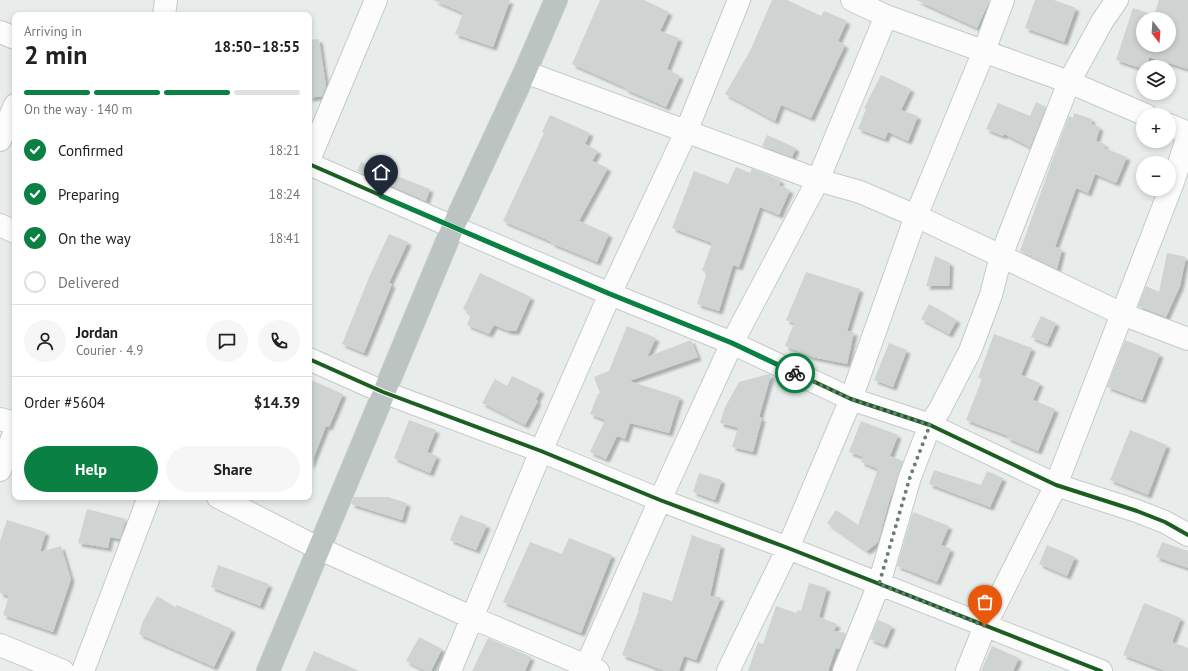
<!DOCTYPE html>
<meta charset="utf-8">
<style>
:root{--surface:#fff;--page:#f6f6f6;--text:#222;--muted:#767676;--line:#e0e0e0;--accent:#0b8043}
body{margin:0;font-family:"PT Sans",sans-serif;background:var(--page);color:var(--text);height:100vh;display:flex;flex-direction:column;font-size:15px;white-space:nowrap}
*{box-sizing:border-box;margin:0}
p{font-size:13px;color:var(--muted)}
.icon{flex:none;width:22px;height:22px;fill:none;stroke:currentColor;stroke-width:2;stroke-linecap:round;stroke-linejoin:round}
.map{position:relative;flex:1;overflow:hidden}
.drawer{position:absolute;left:12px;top:12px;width:300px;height:488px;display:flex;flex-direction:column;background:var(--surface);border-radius:8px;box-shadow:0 2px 6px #0003}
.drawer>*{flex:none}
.needle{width:26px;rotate:163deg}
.fabs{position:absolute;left:1136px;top:12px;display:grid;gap:8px}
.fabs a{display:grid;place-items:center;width:40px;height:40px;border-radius:50%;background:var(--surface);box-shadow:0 2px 6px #0003;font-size:20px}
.pin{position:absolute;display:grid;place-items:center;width:34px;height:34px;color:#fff;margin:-41px -17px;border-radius:50% 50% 50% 0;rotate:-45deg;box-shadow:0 0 4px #0007}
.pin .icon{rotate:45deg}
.courier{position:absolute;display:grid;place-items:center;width:40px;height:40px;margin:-20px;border:3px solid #0b8043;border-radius:50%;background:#fff;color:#222;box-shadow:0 1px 5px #0007}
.head em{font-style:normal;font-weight:700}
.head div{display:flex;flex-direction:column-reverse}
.head{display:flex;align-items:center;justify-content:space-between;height:68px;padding:0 12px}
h1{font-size:26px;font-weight:700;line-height:30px}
.bar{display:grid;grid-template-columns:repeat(4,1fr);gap:6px 4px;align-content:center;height:48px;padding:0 12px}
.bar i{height:5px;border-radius:3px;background:var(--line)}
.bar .selected{background:var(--accent)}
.bar p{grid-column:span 4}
.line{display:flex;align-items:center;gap:10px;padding:0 12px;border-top:1px solid var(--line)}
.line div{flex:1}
.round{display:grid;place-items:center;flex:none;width:42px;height:42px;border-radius:21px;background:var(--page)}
ol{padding:0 12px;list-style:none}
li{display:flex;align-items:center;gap:12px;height:44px}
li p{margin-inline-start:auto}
li .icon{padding:4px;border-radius:50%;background:var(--accent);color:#fff;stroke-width:4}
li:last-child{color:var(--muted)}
li i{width:22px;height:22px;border:2px solid var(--line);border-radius:50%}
.primary-button{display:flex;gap:8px;margin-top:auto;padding:8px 12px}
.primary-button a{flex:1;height:46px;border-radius:24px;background:var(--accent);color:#fff;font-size:16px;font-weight:700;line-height:46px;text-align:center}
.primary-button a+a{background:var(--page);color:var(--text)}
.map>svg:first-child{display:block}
</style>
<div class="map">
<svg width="1188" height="671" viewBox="0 0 1188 671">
<defs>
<filter id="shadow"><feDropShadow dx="3.5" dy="3.5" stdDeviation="1" flood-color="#0004"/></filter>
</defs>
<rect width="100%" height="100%" fill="#e8edeb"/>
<path fill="#cfd4d2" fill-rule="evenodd" filter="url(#shadow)" d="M433,0h77l-17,47 -38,-13 8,-21z
M600,0h44l25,12 -9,19 19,7 -12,31 13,7 -14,31 -41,-18 1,-1 -54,-24z
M772,0h15l34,16 3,-5 23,10 -9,20 7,4 -34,73 -30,-13 -6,16 -50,-27 25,-43z
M916,0h74l-13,28z
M1035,0h19l22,8 -12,34 -39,-14z
M1159,0h29v69l-39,-12 -3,10h-3v2l-27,-9 17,-52 21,7zM1143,19h26v26h-26z
M319,39l7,47 -4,10 -13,2v-58z
M881,75l30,14 -10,21 17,6 -10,25 -20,-9 -3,7 -27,-10 8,-20 -2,-1z
M1036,102l10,5 -16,40 -26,-13 -1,2 -17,-7 12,-26 32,13z
M1074,113l18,6 -1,5 9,3 -4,14 9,3 -1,4 23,9 -11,26 -21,-9 -7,19 -12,-5 -21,59 7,2 -5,20 -37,-18 33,-93 16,-42 4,2z
M550,115l40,18 -5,11 13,7 -6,10 16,7 -29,53 30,13 -12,28 -46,-19 1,-1 -49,-21 41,-88 -2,-1z
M767,135l29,13 -4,9 -30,-11z
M361,162l69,27 -4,12 -69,-30z
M736,167l14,6 2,-4 29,11 -2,5 11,5 -11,25 -19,-8 -21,60 -6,-2 -14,46 -22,-7 10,-32 -5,-1 10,-28 -40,-15 22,-57 34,13z
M389,234l19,8 -19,41 3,1 -28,69 -22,-9 28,-69z
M1167,253l19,4 -6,29 -14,31 -28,-11 8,-20 13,6z
M935,256l15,7 -1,23h-23z
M806,272l54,17 -13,42 7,1 -7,32 -35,-7 -27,-11 9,-23 -8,-3z
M480,273l51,24 -15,34h-7l-15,-6 -5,9 -22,-9 4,-11 -8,-5z
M929,304l28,16 -8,14 -28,-15z
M1041,316l15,7 -9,21 -16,-7z
M627,326l29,12 -9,19 44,-17 7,17 -69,24 51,16 -11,36 -39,-10 -5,16 -8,-3 -11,23 -16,-7 15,-32 -15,-6 8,-20h1l2,-4 -2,1 -5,-14 15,-6z
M994,334l38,14 -11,27 19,8 -7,17 22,9 -17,42 -31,-13 1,-2 -42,-16 16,-41 -4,-1z
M1125,340l35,14 -18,46 -35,-13z
M889,343l18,7 -14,37 -19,-7z
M769,374l2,1 -12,42 3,1 -9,34 -21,-5 6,-19 -18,-5 5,-16 14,-25z
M512,376l29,14 -5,10 2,1 -13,24 -43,-22 13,-24 12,7z
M309,379l34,15 -14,33 -3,-1 -16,41z
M409,420l27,10 -9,22 10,4 -7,17 -36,-15z
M861,421l37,14 -8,21 13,5 -14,41 -11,40 -11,9 -40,-28 9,-13 22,15 20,-56 -17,-7 2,-5 -14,-5z
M1130,430l37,15 -19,50 -38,-15z
M934,470l47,15 6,-14 16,7 -13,29 -61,-23z
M699,473l23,7 -7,20 -22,-8z
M354,497h34l19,6 -5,17 -51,-16z
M87,509l39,10 -6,20 -10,-2 -2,11 -30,-5z
M913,512l36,14 -8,19 10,4 -14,33 -40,-16z
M460,515l27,10 -11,25 -26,-10z
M7,520l39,12 -6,20 21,-6 10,33 -18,53 -50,-17 6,-19 -9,-3v-52z
M692,535l15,6 14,4 -11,51 11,1 -25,63 -12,-4 -5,15h-14l-43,-16 17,-45h-1l5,-18 29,9z
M569,538l43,17 -31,78 -78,-31 27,-60 32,12z
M1162,542l26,9v17l-32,-11z
M1047,545l28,12 -8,19 -28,-12z
M218,565l51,19 -9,22 -49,-19z
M809,583l18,5 -8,29 18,7 -3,7 12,2 -7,16 -3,-1 -8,23h-80l10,-29 5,2 13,-38 20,7 2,-3 3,1z
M157,596l18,11 2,-2 55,24 -18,38 -75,-33 4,-13z
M1144,603l37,15 -9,24 16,6v23h-23l-42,-16z
M878,620l14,6 -8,19 -14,-6z
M419,637l23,12 -11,22h-6l-19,-10z
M488,638l43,19 -6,14h-53z
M992,646l27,12 -6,13h-32z
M314,651l45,20h-54z"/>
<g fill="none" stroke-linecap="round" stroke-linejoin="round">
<g stroke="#c5cac8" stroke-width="24">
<path id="street" d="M852,0l34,16 183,66 77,33
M164,15l2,-15
M0,32l15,6
M525,72l293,108 42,12 56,24 85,40 121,58 66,25
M1169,125l19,8
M0,140l15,-35
M309,160l67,-160
M309,164l144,63 157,67 122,49 119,56 79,26 126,60 81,26 28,11 23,13
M0,225l15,7
M309,359l74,33 158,59 119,49 128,48 313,123
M0,419l15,4
M0,470l15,-39
M218,497l100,51 155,70 125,53
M0,645l63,26
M83,671l66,-174
M450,671l91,-220 69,-157 76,-162 53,-132
M584,671l76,-171 72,-157 86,-163 68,-164
M728,671l60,-123 63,-149 65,-183 68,-165 19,-51
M844,671l35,-87 31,-107 20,-52 10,-16 30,-58 21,-56 10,-39 68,-174 34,-62 14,-20
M967,671l18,-45 71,-141 117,-303 15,-46"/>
</g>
<g stroke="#c3ccc9" stroke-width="24">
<path id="highway" d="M268,671l185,-444 72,-155 31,-72"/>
</g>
<use href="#street" stroke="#fcfcfc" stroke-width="22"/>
<use href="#highway" stroke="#bcc4c2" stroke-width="22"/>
<g stroke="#f7fbf9" stroke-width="6">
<path id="cycleway" d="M309,164l144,63 157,67 122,49 119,56 79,26 126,60 81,26 28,11 23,13
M309,359l74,33 158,59 119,49 128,48 313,123"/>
</g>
<use href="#cycleway" stroke="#1b5e20" stroke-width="4"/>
</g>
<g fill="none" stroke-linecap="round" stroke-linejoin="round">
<path stroke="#697e78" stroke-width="4" stroke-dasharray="0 7.2" d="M795,373l56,26 79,26 -20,52 -31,107 106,42"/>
<path stroke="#0b8043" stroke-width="5" d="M381,196l229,98 122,49 63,30"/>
</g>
</svg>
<div class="fabs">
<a><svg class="needle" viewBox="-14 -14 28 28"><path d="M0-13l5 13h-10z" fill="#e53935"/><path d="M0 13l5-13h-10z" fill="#767676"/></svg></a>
<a><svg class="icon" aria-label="layers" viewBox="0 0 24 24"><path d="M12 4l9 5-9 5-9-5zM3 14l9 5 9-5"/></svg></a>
<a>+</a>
<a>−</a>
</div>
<div class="pin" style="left:985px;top:626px;background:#ea580c"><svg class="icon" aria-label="bag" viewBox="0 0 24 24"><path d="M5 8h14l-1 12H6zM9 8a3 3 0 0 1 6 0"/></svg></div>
<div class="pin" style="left:381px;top:196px;background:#1f2937"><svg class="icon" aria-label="home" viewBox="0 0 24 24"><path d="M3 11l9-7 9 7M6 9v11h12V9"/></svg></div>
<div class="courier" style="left:795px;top:373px"><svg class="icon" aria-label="bike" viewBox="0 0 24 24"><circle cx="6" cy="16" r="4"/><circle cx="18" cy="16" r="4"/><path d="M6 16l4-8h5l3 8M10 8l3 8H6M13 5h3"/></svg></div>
<section class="drawer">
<div class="head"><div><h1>2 min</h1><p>Arriving in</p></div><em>18:50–18:55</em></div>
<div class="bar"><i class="selected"></i><i class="selected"></i><i class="selected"></i><i></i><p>On the way · 140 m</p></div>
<ol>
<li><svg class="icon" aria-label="check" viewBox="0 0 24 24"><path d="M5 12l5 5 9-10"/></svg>Confirmed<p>18:21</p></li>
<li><svg class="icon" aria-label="check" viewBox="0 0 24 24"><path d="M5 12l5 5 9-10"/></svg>Preparing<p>18:24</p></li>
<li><svg class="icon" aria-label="check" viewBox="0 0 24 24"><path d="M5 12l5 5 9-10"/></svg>On the way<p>18:41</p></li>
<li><i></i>Delivered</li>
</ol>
<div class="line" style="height:72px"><a class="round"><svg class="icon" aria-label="person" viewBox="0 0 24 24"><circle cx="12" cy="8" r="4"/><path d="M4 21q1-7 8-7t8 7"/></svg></a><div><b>Jordan</b><p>Courier · 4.9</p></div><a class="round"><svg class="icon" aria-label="chat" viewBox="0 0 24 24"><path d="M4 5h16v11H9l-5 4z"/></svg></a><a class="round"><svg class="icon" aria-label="phone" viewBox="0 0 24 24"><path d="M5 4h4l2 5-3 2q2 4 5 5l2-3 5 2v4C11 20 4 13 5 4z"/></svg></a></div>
<div class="line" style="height:52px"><div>Order #5604</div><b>$14.39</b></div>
<div class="primary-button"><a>Help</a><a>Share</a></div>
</section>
</div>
